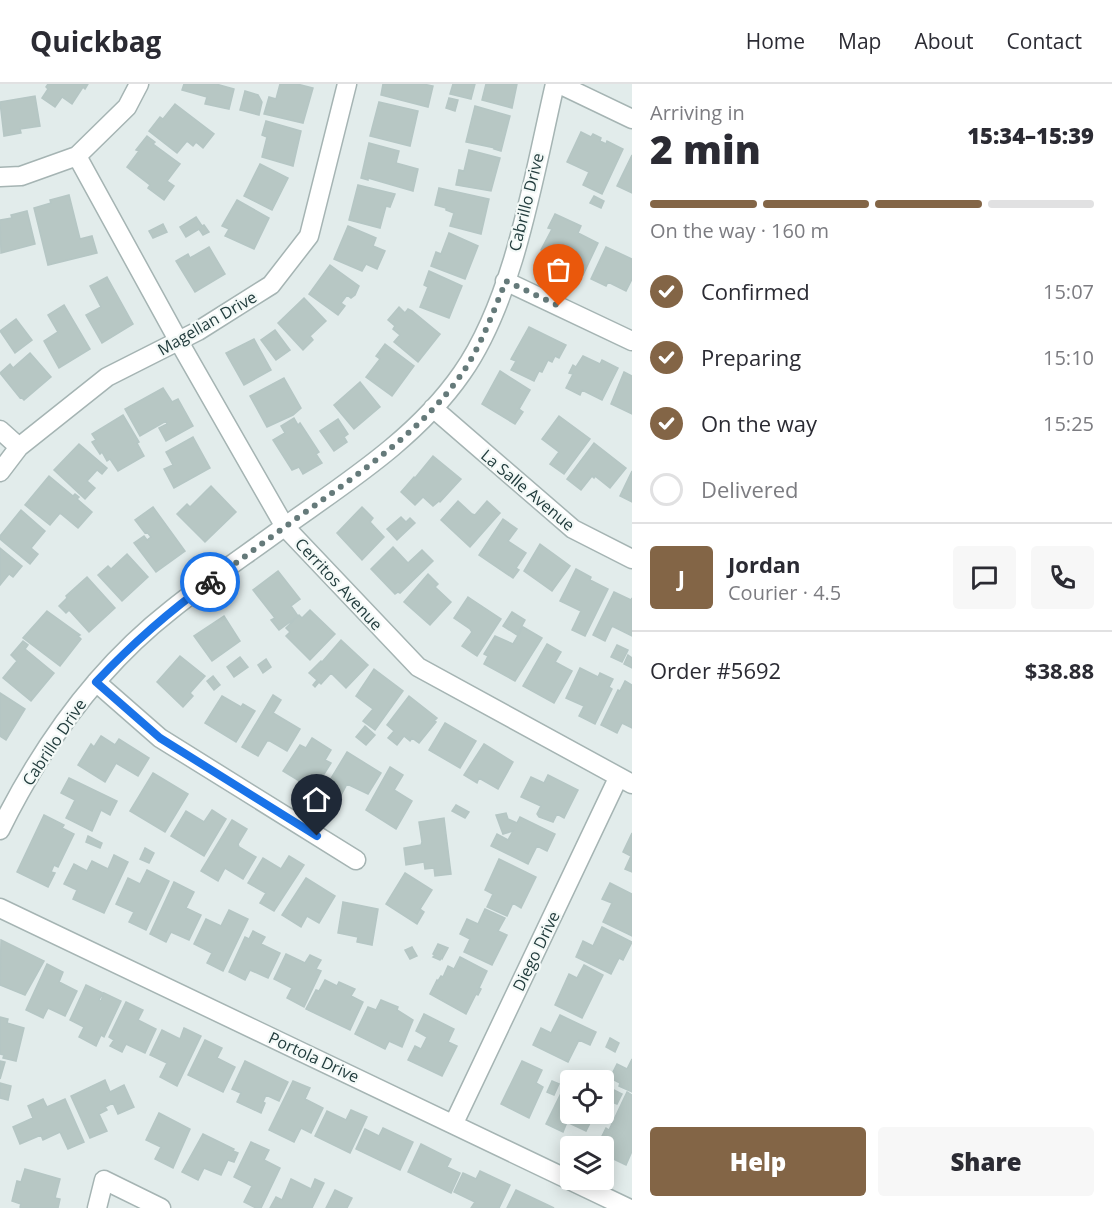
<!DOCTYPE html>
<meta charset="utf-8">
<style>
:root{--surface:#fff;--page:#f7f7f7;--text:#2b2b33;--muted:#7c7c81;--line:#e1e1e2;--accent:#836546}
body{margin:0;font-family:"Open Sans",sans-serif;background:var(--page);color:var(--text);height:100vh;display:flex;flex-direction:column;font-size:22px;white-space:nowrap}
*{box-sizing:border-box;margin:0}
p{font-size:20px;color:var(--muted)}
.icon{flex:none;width:33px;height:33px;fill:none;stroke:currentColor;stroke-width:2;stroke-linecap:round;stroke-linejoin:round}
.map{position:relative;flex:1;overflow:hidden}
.panel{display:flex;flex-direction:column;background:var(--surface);width:480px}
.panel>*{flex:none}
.buttons{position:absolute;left:560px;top:986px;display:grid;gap:12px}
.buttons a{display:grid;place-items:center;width:54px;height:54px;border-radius:6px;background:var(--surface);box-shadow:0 3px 15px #0003;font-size:30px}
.pin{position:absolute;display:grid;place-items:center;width:51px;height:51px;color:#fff;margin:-62px -26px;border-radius:50% 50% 50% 0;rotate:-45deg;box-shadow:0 0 6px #0007}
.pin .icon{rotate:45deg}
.courier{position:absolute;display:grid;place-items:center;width:60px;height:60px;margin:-30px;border:4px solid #1a73e8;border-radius:50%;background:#fff;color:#222;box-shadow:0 2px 8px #0007}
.headline em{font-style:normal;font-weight:800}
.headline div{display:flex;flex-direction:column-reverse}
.headline{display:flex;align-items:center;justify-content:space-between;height:102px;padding:0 18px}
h1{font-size:39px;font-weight:800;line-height:45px}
.bar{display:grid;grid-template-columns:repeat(4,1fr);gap:9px 6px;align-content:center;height:72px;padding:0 18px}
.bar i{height:8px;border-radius:4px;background:var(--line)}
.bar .active{background:var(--accent)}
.bar p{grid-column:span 4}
.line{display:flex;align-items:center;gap:15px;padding:0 18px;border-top:2px solid var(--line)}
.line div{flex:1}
.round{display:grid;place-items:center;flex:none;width:63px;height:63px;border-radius:6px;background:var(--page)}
ol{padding:0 18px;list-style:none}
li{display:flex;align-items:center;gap:18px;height:66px}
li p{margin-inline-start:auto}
li .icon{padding:6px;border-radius:50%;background:var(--accent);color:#fff;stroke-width:4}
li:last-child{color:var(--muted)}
li i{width:33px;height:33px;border:3px solid var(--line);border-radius:50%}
.action{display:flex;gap:12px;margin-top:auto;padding:12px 18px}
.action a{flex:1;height:69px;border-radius:6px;background:var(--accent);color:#fff;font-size:24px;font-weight:800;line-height:69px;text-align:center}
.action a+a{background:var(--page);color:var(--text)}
header{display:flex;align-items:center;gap:36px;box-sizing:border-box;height:84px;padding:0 30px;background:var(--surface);border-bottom:2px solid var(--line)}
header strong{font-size:28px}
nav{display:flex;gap:33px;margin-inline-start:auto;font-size:21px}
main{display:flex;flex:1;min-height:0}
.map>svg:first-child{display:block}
</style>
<header>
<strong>Quickbag</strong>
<nav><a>Home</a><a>Map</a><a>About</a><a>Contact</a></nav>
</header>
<main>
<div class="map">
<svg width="632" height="1124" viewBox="0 0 632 1124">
<rect width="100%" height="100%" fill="#e2eceb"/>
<path fill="#b7c7c4" stroke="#b5c6c4" stroke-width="1.5" d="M48,0h40l-3,5 -2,-2 -11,17 -10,-7 -7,10 -13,-9 6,-9 -2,-2z
M184,0h32l18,5 -5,20 -24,-5 2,-7 -25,-7z
M280,0h17l16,4 -10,35 -39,-9 5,-17 7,2z
M383,0h40l10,2 -5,21 -47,-12z
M453,0h22l-4,15 -21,-5z
M486,0h31l-5,24 -30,-8z
M245,7l13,4 4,7 -3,13 -19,-5z
M35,12l5,30 -20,3 1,4 -17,3 -4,-34z
M449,14l9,2 -3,11 -9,-3z
M379,18l39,9 -8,35 -40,-10z
M175,20l39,30 -11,14 -7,-6 -3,4 -6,-5 -10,12 -28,-22 11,-14 3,2z
M475,22l35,10 -9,35 -7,-2 1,-1 -29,-6z
M266,37l35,10 -8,35 -31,-9 5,-20 -5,-2z
M581,48l10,5 2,-3 8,4 -1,3 6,3 1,-3 16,8 -21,45 -19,-9 6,-13 -22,-10z
M147,52l8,6 -2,2 27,20 -13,17 7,5 -10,14 -16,-12 2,-3 -23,-18 12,-16 -3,-1z
M369,59l30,8 -3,12 22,6 -5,22 -45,-13v2l-7,-2z
M469,66l31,8 -9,33 -35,-6 3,-15 5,1z
M632,71v38l-15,-7z
M260,80l28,14 -16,32 -28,-14z
M358,101l37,9 -5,13 -4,-1 -6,22 -31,-8z
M439,104l50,11 -8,35 -31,-8 4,-13 -8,-3v-2l-11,-3z
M69,111l11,44 12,-3 5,17 -49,12 -14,-57 17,-5 -1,-3z
M594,112l10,5 -3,7 -11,-5z
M237,116l32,18 -15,31 -29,-13 4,-7 -7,-3z
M27,127l8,33 -34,9 -1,-33 12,-2 -1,-3z
M555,130l26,12 -3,7 20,10 -15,32 -16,-8 2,-3 -28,-14 11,-21 -4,-1z
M196,133l6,9 2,-1 5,7 -6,3 -4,-6 -13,8 -6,-10z
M163,140l4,8 -14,6 -4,-7z
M348,142l28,12 -3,8 12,5 -8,18 -11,-5 -4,7 -28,-12z
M449,149l29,13 -13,33 -34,-13 5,-14 5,2z
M209,163l16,27 -30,18 -19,-31 12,-7 2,4z
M606,163l26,12v20l-6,12 -18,-9 -2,4 -15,-7z
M330,181l29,21 -4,9 -4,3 -4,-3 -6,8 4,3 -7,9 -29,-21z
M429,187l33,15 -13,32 -29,-11 8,-20 -4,-2z
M107,193l26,47 -31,19 -16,-28 15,-8 -11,-21z
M304,214l22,23 -16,15 3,4 -10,10 -25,-27z
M64,221l26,44 -31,19 -15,-27 14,-9 -10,-17z
M399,223l6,6 3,-4 4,2 28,23 -22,28 -24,-20 6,-7 -7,-6 2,-3 -7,-6z
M16,235l16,21 -17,13 -15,-22z
M529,243l37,18 -7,13 -4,-2 -3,6 -4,-2 -6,12 -3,-1 -5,10 -23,-11 5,-9 -5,-2z
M275,246l15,20 -14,10 -15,-20z
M254,255l17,31 -27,15 -18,-32z
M385,260l29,22 -22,30 -26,-19 14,-18 -4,-3z
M30,269l21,24 -27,23 -3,-3 -1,1 -20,-25 10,-9 3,4z
M583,272l17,8 2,-4 16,8 -16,32 -20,-10 -2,5 -14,-7 7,-14 -4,-1 4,-8 3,2z
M500,287l30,19 -11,19 4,3 -8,12 -33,-20z
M624,288l8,4v38l-21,-10z
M284,294l17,30 -8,7 -26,12 -17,-31z
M360,298l20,25 -26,22 -20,-24z
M163,304l9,14 6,-3 15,27 -27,15 -7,-13 8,-4 -1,-3 -26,15 -15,-27z
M123,331l16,27 -2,1 7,13 -26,15 -8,-12 -3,2 -5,-9 -2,2 -8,-12 4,-2 -4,-6z
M559,332l31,23 -26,35 -14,-10 9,-12 -17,-13z
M294,334l4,7 2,-2 19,29 -3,2 6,9 -19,11 -4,-7 -7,3 -19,-30 12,-7 -4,-7z
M338,335l10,15 -4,3 3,5 -13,9 -14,-20z
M193,353l17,31 -36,20 -10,-19 9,-4 -7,-13z
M594,359l32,25 -16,20 -15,-12 -1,2 -2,-2 -11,14 -14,-11z
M79,360l28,24 -5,6 -5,-4 -10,11 8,7 -10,11 -31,-29z
M433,372l28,23 -21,23 -1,-1 -6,5 -10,-9 -8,8 -14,-13 13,-15 1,1z
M632,387v31l-12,-6z
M49,392l24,20 2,-2 4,3 -2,2 15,13 -14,16 -18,-15 -10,12 -25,-20z
M211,402l25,26 -31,30 -28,-28 10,-10 3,3z
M458,417l14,13 3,1 12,-14 13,12 -30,34 -29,-27z
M153,423l32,44 -29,21 -22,-29 10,-7 3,4 4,-3 -4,-5 -2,1 -10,-13z
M362,423l11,11 -3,4 14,15 -22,23 -25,-27z
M21,426l24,21 -14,17 7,6 -8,10 -30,-25v-3z
M401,433l5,5 4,-4 5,5 -18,17 -10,-11z
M503,435l14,10 -9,12 18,12 -10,15 3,2 -6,8 -34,-23z
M540,460l30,22 -18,25 -28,-20z
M393,463l15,16 14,-13 11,11 -33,32 -2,-1 -3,2 -24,-25z
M0,464l22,18 -9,11 -4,-3 -9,11z
M127,470l21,23 -26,24 -24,-26 10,-9 3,3z
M576,485l15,8 -1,3 18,9 -23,47 -13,-6 9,-19 -21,-10z
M278,487l22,28 -9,7 7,10 -19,14 -8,-10 4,-2 -22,-28z
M428,490l10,10 -3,3 16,15 -21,23 -26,-23z
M87,493l28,31 -26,24 -20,-22 -3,3 -7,-7 8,-8 -1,-2z
M614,508l17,8 1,-2v38l-20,-10 -7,15 -12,-6z
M468,513l33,22 -24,37 -15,-10 10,-14 -2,-3 -16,-11z
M310,526l25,24 -25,26 -24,-24 4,-4 -4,-4 13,-13 3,3z
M47,527l33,24 -2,1 3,3 -21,27 -37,-28z
M512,528l13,8 -8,15 -14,-9z
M224,532l16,25 -28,20 -18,-25z
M523,543l19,11 -27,43 -31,-17 4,-8 -4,-2 11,-18 18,8z
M341,556l27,25 -22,23 -15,-15 -10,11 -2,-2 -4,5 -2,-2 4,-5 -8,-7 12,-12 1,1z
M23,557l5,4 -3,4 29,24 -23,28 -28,-23 14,-17 -6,-6z
M547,560l14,8 -6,10 17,9 -18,32 -31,-17z
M617,561l11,5 -6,12 -11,-5z
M628,571l4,3v10l-8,-4z
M180,572l25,20 -15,17 3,3 -10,11 -26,-25z
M240,573l8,10 -14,10 -7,-10z
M266,575l5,8 -8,6 -5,-8z
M580,584l18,9 2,-4 13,6 -4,8 3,2 -17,35 -16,-8 5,-10 -18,-8z
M374,585l29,22 -28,39 -12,-9 10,-12 -17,-13z
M213,592l7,9 -6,5 -7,-9z
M625,597l7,4v43l-10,-5 -5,10 -16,-8 17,-35 2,1z
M0,609l25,16 -19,31 -6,-4z
M273,611l8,5 -8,13 27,16 -13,22 -17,-10h-3l-9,15 -16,-9z
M222,612l19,11 2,-3 12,7 -19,31 -31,-19z
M409,612l28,22 -3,3 2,1 -17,21 -7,-5 -2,3 -6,-5 -7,9 -9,-7 6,-7 -7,-6z
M445,639l31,18 -16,27 -31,-18z
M365,642l10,9 -9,10 -10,-8z
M101,652l14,9 4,-6 30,19 -11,18 -22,-13 -11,19 -27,-17 13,-21 3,3z
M312,654l19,12 -6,10 6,3 -17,27 -31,-19 17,-26 6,3z
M484,660l29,18 -15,27 -19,-11 -2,5 -13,-8z
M347,668l34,21 -13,21 -21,-10 -8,15 -15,-9z
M390,683l13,8 -9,15 18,11 -16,28 -30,-19z
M153,689l35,21 -23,38 -35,-21z
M548,691l30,15 -14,28 -7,-4 -4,8 -14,-5 -2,-3 4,-8 -20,-9 10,-20 13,6z
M69,694l48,23 -7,14 -9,-5 -9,21 -26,-13 9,-18 -14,-7z
M456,721l13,7 -4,6 -13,-7z
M212,726l14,9 -22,37 -33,-20 15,-25 18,11z
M506,729l2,6 9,4 3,-6 35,17 -8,17 -10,-5 -9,18 -37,-18 6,-12 11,6 5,-9 -10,3 -7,-19z
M44,731l20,10 -2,3 12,6 -16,33 -4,-2 -3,7 4,1 -7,14 -31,-15z
M444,734l7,56 -16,2 -1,-8 -9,1 -1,-7 -18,3 -2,-17 17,-3 1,-3 -3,-20z
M232,736l15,9 -9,15 1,3 17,10 -13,22 -18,-11 -7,13 -17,-10z
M632,749v39l-7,-3 6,-13 -8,-4z
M88,752l14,7 -2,5 -14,-6z
M145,764l9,5 -5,10 -9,-4z
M114,771l14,7 -24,51 -31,-14 4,-9 -13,-6 10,-20 13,7 5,-10 16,8z
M289,772l15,9 -30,46 -14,-8 6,-10 -18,-10 15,-25 18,11z
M499,775l37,18 -15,31 -8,-5 -6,13 -20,-9 6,-13 -8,-4z
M147,786l22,11 -23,49 -17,-8 5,-10 -18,-8 12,-26 12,6z
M405,789l27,17 -12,19 4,3 -7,12 -31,-20z
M306,794l29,18 -16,27 -12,-7 -6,11 -19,-12z
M174,798l20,10 -8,16 15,7 -12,25 -18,-8 -5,10 -16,-8z
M610,799l22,11v42l-29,-14 9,-19 -10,-4z
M343,818l35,7 -6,36 -15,-3 1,-5 -20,-4z
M485,825l20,9 -7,13 9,4 -15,30 -28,-13 6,-13 -10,-5 7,-15 11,5z
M229,826l19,9 -25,52 -16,-8 5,-10 -18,-9 12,-25 15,7z
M602,843l30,15 -9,18 -4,-2 -8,16 -35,-17 7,-16 10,5z
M253,847l12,6 -4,7 19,9 -12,25 -18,-8 -5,10 -16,-8 16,-35 4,2z
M1,856l43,21 -19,34 -25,-10z
M438,860l10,4 -6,11 -1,-1 -1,2 -7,-3 2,-2 -2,-1z
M412,863l5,9 -7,3 -5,-9z
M286,870l19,9 5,-8 11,5 -5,9 5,2 -17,36 -17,-9 5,-10 -18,-9z
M460,873l27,14 -8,17 2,1 -3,6 -2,-1 -10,20 -36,-20 7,-14 1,1 3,-5 2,1 5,-11 6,3z
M47,880l16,8 -4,10 18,9 -12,25 -17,-8 -5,10 -17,-8z
M584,881l19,10 -21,43 -27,-13 14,-31 8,4z
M325,896l12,6 2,-4 16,7 -4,7 12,6 -13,28 -44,-21 10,-19 3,1z
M86,901l17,8 -4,7 2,1 3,-8 17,8 -17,36 -3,-2 -5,11 -17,-9 5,-10 -14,-7z
M381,916l17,7 -1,3 16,10 -11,27 -13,-6 -4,8 -30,-15 13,-27 8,3z
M126,918l17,8 -5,10 18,9 -11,24 -19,-9 -4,8 -12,-6 4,-6 -5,-3z
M424,930l30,15 -6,13 9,4 -15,30 -34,-16 7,-14 6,3 6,-12 -11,-6z
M560,931l36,17 -6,13 -11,-5 -11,22 -35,-17 8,-17 10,5z
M0,933l8,2 -1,4 17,5 -8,33 -13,-3 1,-3 -4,-1z
M184,944l17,8 -24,50 -17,-9 7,-14 -17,-8 12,-25 18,9z
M610,954l9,5 -4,9 -9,-5z
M205,956l17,8 -5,10 18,9 -12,25 -35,-17z
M632,975v33l-13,-6 1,-3 -10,-5 7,-14 10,5z
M0,977l5,1 -5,17z
M245,977l43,21 -9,19 -13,-6 -3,7 2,1 -4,10 -24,-11 4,-9 -9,-4z
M522,977l20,9 -6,13 7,4 -14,31 -28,-14z
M568,995l2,1v33h25l-9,18 -19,-9 -4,10 -17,-8z
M105,996l5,12 14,-7 10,22 -16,7 -5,-11 -8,4 2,3 -8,4 8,17 -17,7 -19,-42z
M293,997l17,7 -5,11 18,9 -12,25 -10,-5 -7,14 -25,-12z
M552,997l7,3 -5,11 -7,-3z
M0,999l11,3 -3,14 -8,-2z
M612,1005l10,5 -5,10 -10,-4z
M627,1008l5,3v56l-6,14 -23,-11v-8h-6l9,-18 3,2z
M43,1015l4,8 18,-8 19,43 -16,7 -8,-17 -17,8 -2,-5 -21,9 -7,-17 20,-9 -5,-12z
M351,1026l16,7 -17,36 -35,-17 12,-25 19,9z
M159,1029l31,16 -17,39 -18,-9 6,-12 -15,-7z
M383,1044l30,14 -13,28 -44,-21 9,-20 14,7z
M203,1050l31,15 -1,2 5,2 -4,9 -6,-2 -7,15 -17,-7 -6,12 -16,-8z
M251,1058l18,8 -5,10 16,8 -19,40h-5l-12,-6 8,-16 -18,-9z
M421,1060l30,15 -4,8 13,6 -9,20 -43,-21z
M25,1085l35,10 -5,19 5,1 -2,9h-36l-2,-1 1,-3 -9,-3 5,-20 4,1z
M480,1087l30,14 -11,23h-28l4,-6 -21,-10 9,-19 13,6z
M291,1095l20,10 4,-10 9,4 -12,25h-42l6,-11 6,3z
M335,1106l17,8 -5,10h-21z
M516,1106l38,18h-47z"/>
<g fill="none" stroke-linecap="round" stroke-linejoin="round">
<g stroke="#a5b4b3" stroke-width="21">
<path id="minor" d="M559,0l73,35
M77,72l101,184 107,187 133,140 214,117
M0,93l21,-1 56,-20 50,-49 12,-23
M505,197l127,60
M433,324l140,121 59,30
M0,346l19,17
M0,388l19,-25 88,-70 91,-46 73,-46 38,-49 38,-152
M96,598l64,56 196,122
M0,746c41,-83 97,-162 171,-220 36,-29 75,-55 113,-83 63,-45 133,-89 178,-154 53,-76 72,-199 93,-289
M0,824l628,300
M454,1039l164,-345
M97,1124l7,-28 57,28"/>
</g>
<use href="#minor" stroke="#fff" stroke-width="18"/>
</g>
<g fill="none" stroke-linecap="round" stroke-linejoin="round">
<path stroke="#657a7a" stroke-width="6" stroke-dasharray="0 10.8" d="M210,498c36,-26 71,-53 107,-78 52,-38 109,-78 146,-132 19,-28 30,-60 43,-91l53,25"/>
<path stroke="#1a73e8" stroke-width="8" d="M210,498c-42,30 -78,62 -114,100l64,56 157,98"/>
</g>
<g text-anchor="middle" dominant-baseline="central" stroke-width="4.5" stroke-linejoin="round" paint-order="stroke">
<g font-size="16" fill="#223c3d" stroke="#f3f9f7">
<text transform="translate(526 118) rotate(-76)">Cabrillo Drive</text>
<text transform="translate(207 239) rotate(-30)">Magellan Drive</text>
<text transform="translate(528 406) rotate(40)">La Salle Avenue</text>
<text transform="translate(339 500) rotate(47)">Cerritos Avenue</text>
<text transform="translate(54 658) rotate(-56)">Cabrillo Drive</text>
<text transform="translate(536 867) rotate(-64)">Diego Drive</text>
<text transform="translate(314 973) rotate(25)">Portola Drive</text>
</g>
</g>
</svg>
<div class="buttons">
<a><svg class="icon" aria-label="locate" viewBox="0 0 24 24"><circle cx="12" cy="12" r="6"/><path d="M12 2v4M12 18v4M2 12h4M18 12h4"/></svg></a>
<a><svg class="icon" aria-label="layers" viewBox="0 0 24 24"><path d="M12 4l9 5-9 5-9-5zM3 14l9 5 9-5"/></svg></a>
</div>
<div class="pin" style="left:559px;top:222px;background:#ea580c"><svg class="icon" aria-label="bag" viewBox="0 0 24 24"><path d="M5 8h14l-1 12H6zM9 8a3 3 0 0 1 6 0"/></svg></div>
<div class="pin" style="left:317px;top:752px;background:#1f2937"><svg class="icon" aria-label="home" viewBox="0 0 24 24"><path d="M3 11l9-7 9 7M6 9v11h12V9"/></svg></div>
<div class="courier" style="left:210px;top:498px"><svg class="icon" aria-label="bike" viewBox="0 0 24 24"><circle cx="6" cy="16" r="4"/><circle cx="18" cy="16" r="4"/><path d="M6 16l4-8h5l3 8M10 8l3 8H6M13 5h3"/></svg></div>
</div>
<section class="panel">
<div class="headline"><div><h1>2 min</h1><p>Arriving in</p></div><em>15:34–15:39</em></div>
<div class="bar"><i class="active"></i><i class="active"></i><i class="active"></i><i></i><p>On the way · 160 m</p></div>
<ol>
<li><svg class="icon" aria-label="check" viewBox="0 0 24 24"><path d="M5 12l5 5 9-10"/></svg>Confirmed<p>15:07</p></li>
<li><svg class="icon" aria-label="check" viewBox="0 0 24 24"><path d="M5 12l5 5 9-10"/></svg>Preparing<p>15:10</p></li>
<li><svg class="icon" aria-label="check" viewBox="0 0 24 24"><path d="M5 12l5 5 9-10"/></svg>On the way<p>15:25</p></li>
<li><i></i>Delivered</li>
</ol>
<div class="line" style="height:108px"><b class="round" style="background:var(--accent);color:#fff">J</b><div><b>Jordan</b><p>Courier · 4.5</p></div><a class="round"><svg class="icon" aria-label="chat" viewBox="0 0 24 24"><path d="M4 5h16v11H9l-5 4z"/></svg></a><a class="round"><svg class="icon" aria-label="phone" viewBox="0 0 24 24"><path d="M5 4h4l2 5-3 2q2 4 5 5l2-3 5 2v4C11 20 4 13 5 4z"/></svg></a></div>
<div class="line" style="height:78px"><div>Order #5692</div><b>$38.88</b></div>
<div class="action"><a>Help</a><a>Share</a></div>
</section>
</main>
